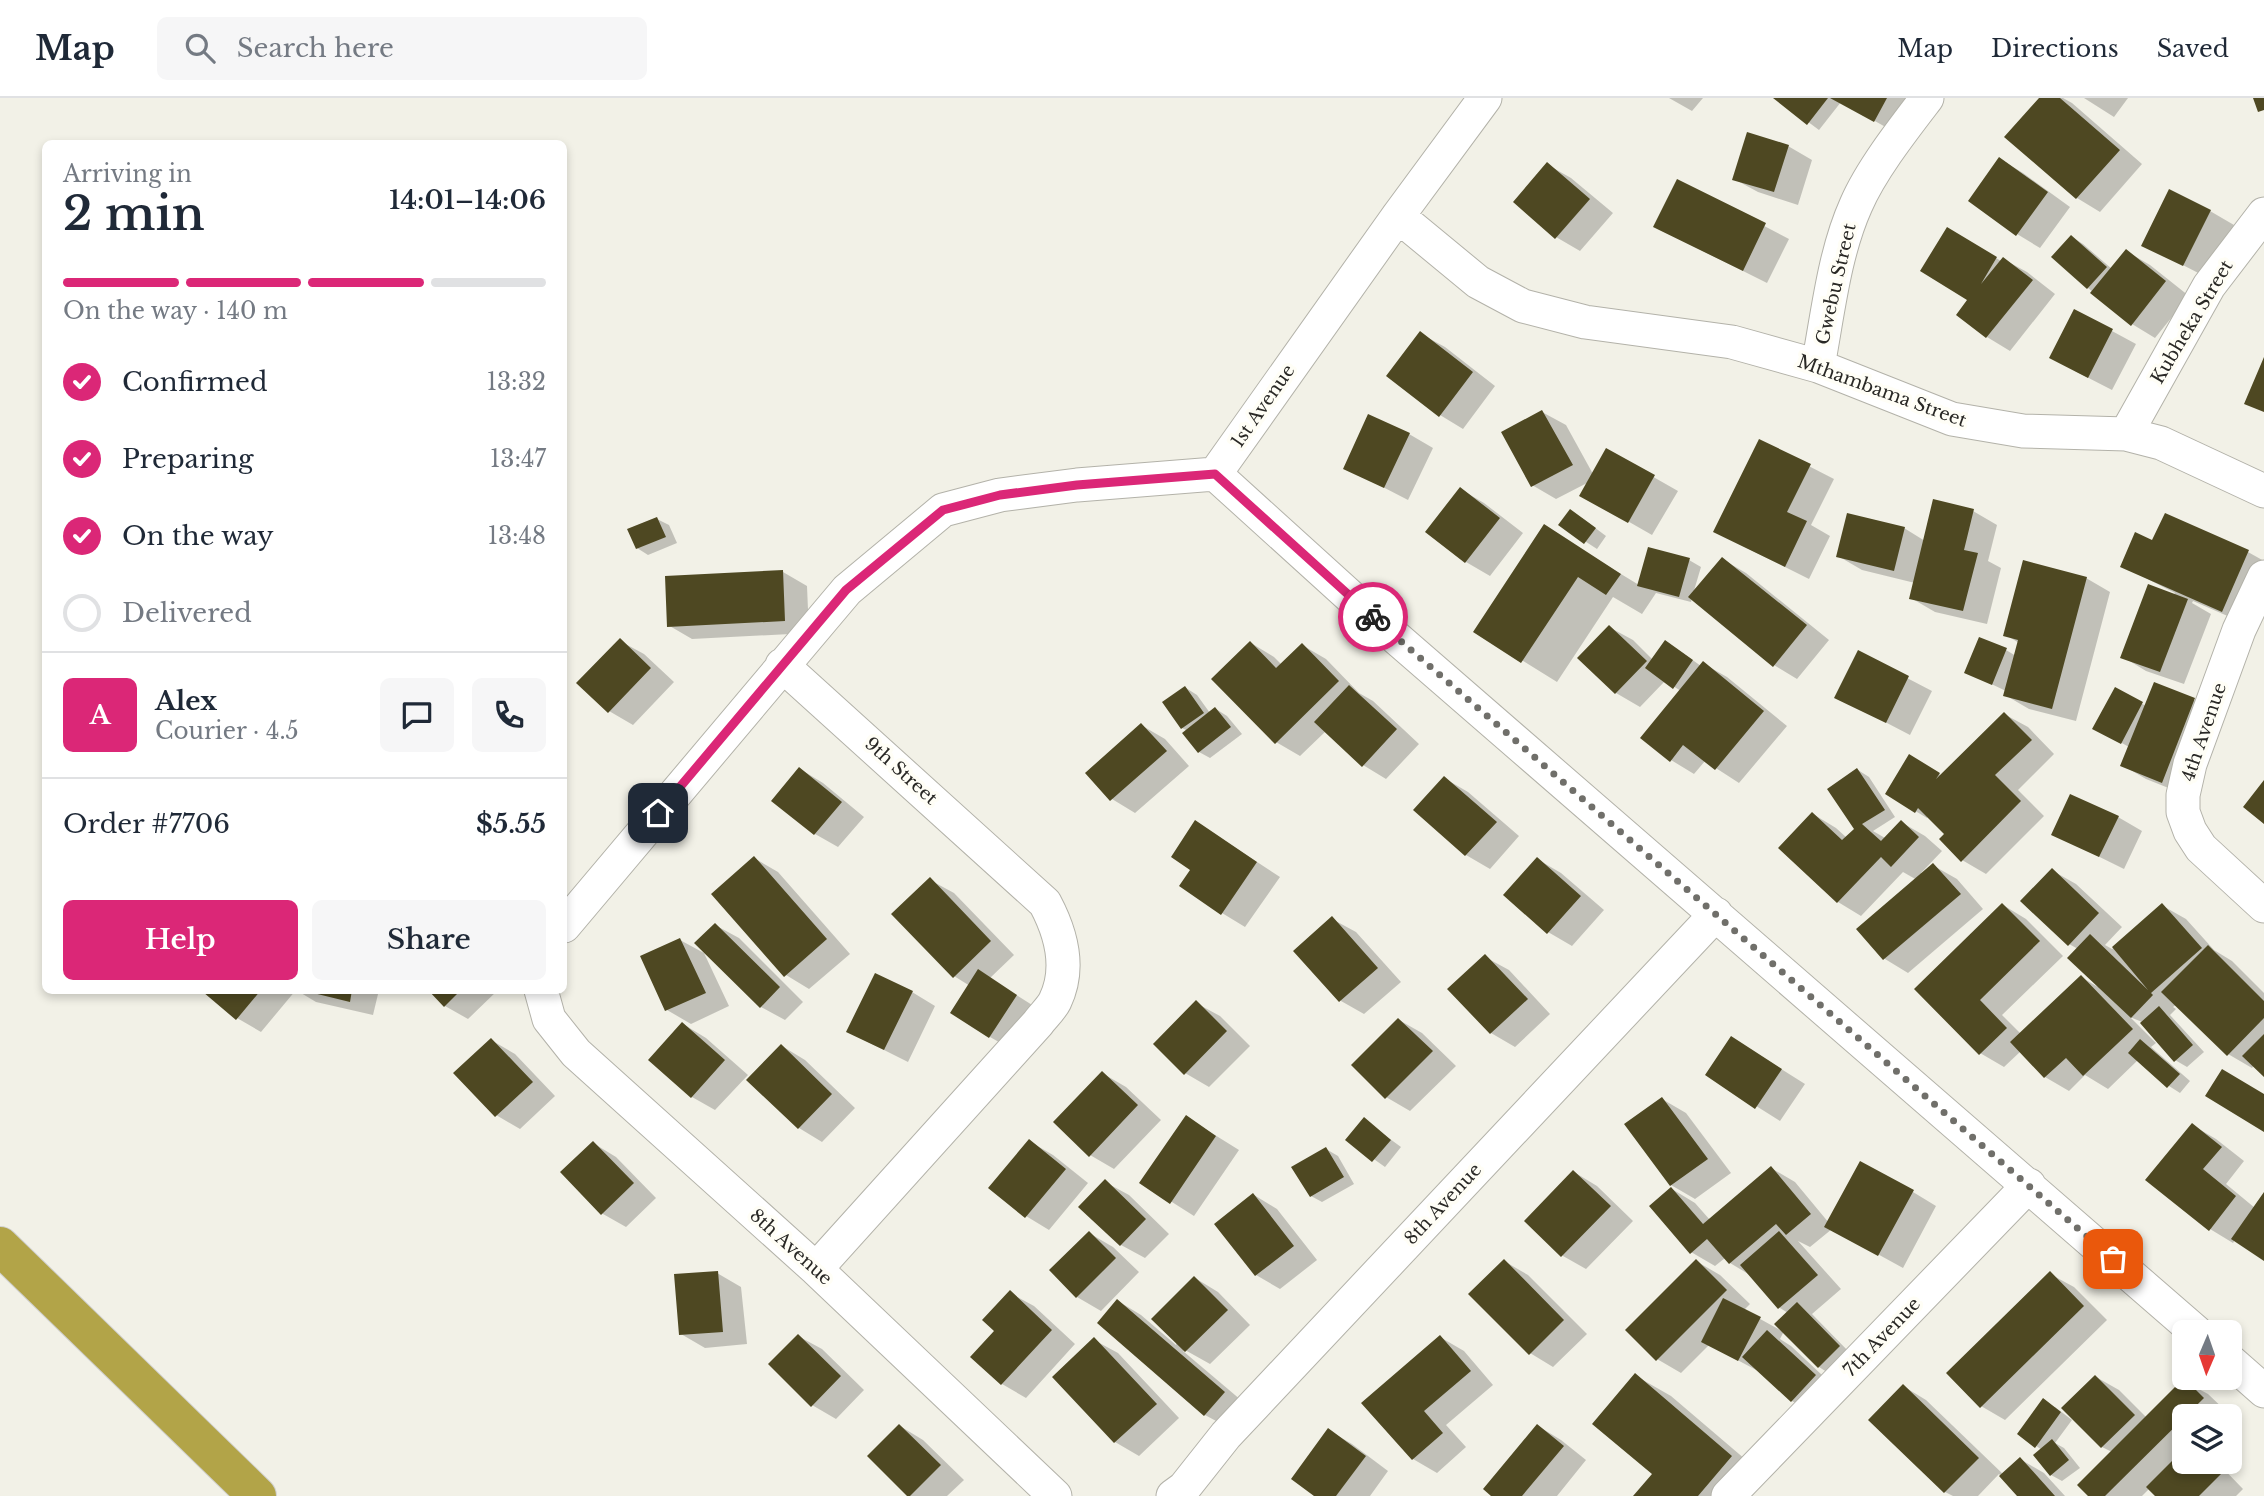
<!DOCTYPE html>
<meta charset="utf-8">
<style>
:root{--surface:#fff;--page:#f6f6f7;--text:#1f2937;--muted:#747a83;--line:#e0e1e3;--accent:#db2777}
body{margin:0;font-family:"Libre Baskerville",serif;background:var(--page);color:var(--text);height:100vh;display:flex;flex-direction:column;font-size:26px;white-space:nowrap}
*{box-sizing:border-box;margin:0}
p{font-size:23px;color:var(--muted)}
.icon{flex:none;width:38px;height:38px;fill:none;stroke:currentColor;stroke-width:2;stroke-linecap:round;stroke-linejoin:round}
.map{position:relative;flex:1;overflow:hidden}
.panel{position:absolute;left:42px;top:42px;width:525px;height:854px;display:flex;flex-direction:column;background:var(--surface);border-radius:10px;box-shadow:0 4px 10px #0003}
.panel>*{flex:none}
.needle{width:46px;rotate:182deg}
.controls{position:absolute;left:2172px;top:1222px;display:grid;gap:14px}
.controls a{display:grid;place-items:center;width:70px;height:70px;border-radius:10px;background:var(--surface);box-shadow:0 4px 10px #0003;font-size:35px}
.pin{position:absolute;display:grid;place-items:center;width:60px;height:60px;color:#fff;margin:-30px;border-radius:14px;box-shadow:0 4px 10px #0006}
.courier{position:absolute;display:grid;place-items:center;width:70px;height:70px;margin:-35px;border:5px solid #db2777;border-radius:50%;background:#fff;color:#222;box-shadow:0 2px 9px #0007}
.overview em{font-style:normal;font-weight:600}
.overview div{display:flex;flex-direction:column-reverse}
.overview{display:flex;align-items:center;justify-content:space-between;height:119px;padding:0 21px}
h1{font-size:46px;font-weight:600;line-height:52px}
.bar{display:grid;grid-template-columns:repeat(4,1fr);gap:10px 7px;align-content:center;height:84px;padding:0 21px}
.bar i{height:9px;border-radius:5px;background:var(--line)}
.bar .active{background:var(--accent)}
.bar p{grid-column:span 4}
.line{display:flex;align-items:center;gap:18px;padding:0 21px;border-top:2px solid var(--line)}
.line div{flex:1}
.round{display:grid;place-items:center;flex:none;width:74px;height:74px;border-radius:10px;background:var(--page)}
ol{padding:0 21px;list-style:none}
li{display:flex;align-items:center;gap:21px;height:77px}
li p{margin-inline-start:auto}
li .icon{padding:7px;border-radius:50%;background:var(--accent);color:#fff;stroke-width:4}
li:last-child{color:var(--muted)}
li i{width:38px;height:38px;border:4px solid var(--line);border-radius:50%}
.cta{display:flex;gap:14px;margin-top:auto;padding:14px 21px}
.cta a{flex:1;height:80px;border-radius:10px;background:var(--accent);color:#fff;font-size:28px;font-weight:600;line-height:80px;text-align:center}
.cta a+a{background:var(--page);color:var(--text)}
header{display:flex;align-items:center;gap:42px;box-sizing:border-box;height:98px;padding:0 35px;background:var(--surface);border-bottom:2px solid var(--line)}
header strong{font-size:33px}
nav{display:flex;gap:38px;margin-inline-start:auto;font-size:24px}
.search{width:490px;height:63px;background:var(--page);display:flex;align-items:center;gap:18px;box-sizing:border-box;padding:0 24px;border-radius:10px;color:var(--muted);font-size:26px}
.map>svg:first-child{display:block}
</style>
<header>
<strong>Map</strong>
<div class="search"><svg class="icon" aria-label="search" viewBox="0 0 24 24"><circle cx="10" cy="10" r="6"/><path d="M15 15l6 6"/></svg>Search here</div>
<nav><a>Map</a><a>Directions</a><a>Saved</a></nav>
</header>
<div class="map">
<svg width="2264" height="1398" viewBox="0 0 2264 1398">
<rect width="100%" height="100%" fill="#f2f1e7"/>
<path fill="#0003" d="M1669,0h34l-11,13z
M1776,0h142l-20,36 -57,-32 -22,28z
M2041,0h22l9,5 70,61 -42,48 -23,-14z
M2084,0h44l-14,19z
M1788,48l24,14 -14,45 -40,-13 -24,-13z
M2000,61l23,14 47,34 -30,41 -23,-14z
M1548,67l23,13 42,35 -33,38 -24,-14 -41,-35z
M1678,83l111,58 -22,44 -112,-56z
M2210,113l24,14 -26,53 -64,-33z
M1947,131l54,32 2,-2 24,13 28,22 -45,57 -23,-14 -17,-37z
M2072,139l11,7 29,25 14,-18 24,14 39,31 -34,42 -23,-14 -44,-36z
M2075,213l61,33 -24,46 -37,-19z
M1421,236l24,13 50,39 -32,43 -23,-14z
M1542,314l24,13 27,49 13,-24 72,41 -26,44 -70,-40 7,-13 -33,17 -24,-14z
M1409,336l24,14 -25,52 -62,-32z
M1760,343l74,38 -23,46 19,11 -21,43 -70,-35z
M1460,391l24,14 39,30 -33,43 -24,-14 -39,-30z
M1973,413l24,14 -9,36 13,7 -14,56 -52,-12 -24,-14 4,-15 -53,-13 -24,-14 66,-28 21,13z
M1582,420l24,18 -9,13 -37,-24z
M657,421l12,6 8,18 -29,12 -11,-7z
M1544,429l95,58 11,-36 39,11 12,7 -8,27 29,-35 24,14 83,67 -32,39 -23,-14 -82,-67 -1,4 -35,-9 -14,21 -29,-17 -56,85 -82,-51z
M2153,444l95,10 16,9 -18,63 -53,-23 -1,2 19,11 -27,70 -38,-13 -23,-14 52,-64 -53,-27z
M783,474l24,14 2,47 -117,6 -24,-14z
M2086,480l24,14 -34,129 -47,-12 -24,-14 1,-4 -40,-19 40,-22 10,6 3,-13 -13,-8z
M1609,529l24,13 20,20 24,-11 24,17 3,-2 23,13 60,49 -48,57 -34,-22 -11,13 -23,-14 10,-69 -16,-10 -25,26 -24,-14 -37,-35z
M620,543l24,13 30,28 -41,43 -24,-14z
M1251,545l23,14 8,8 20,-20 24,14 33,34 14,8 46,43 -33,35 -23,-14 -37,-34 -26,25 -24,-14z
M1859,555l73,38 -22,44 -73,-38z
M2154,586l40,16 24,14 -32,81 -40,-16 -24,-14 7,-18 -34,-19 21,-39 30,17z
M1186,590l11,7 13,18 6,-4 11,7 15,18 -32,24 -11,-6 -11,-21 -6,-3z
M2004,616l24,13 26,27 -36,36 26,26 -58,58 -24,-14 -15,-26 -19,-18 -1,2 -40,-24 23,-38 32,20z
M1141,627l24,14 24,27 -54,47 -23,-14z
M800,671l23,14 41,34 -26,30 -23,-13z
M1858,672l11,7 26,40 -22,14 12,7 16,-16 24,14 17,15 -21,22 2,2 11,-9 23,13 26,30 -75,64 -23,-14 -26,-30 58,-49 -14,-8 -42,44 -23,-14 -25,-88 23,14 11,10 9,-9z
M1444,680l24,14 51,44 -29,33 -24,-14 -50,-45z
M2118,719l24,14 -18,38 -71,-35z
M1196,724l84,55 -35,50 -23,-14 -30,-43z
M754,760l24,14 72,82 -41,35 -23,-14z
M1537,761l24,14 43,37 -32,36 -24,-14z
M2053,773l23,13 46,43 -17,18 7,4 51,-43 23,13 28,31 18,11 32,32v82l-10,-10 -2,3 -24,-14 -51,-50 -4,3 3,2 -6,6 34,37 -17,15 -12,-7 -33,-38 -12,-5 26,26 -5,4 39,34 -10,12 -11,-7 -31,-26 -30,29 -23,-14 -16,16 -24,-14 -24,-26 -17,16 -24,-14 -63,-64 86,-84 23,14 37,37 -61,59 19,19 60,-57 17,10 -20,-38 -9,-5z
M930,782l24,13 60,62 -24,23 50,32 -27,40 -23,-13 -20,-51 -16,-10z
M1332,821l24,13 45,50 -37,32 -23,-13z
M715,827l24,13 64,64 -18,18 -24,-13 -64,-64z
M680,842l24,13 25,53 -38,18 -24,-14z
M1485,859l24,13 41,44 -35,33 -24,-14z
M207,892h89l-35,42 -24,-14z
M296,892h83l-6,25 -57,-13z
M430,892h68l-30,29 -23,-13z
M912,894l23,14 -27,56 -60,-30z
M1196,905l24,13 30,30 -41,41 -24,-14z
M1399,922l23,13 34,33 -46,45 -24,-14z
M683,926l23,14 42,37 -33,35 -23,-13z
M1732,940l73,46 -25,37 -73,-46z
M491,942l24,14 40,42 -35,33 -24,-14z
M782,948l23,14 50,48 -33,34 -23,-14z
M1102,975l24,14 35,33 -47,49 -24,-14z
M1662,1001l24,14 45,60 -36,26 -24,-14z
M1186,1019l53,33 -45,66 -52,-33z
M1364,1022l37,27 -16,20 -38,-27z
M2192,1027l24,14 28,22 -18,23 29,24 9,-13v64l-29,-19 -2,3 -23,-14z
M1029,1043l24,14 35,28 -39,47 -23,-14z
M593,1045l23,14 40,41 -30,29 -23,-13 -40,-42z
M1326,1051l12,7 16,28 -32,18 -11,-6z
M1771,1070l24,14 34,41 84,-31 23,14 -33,62 -71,-39 -22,18 -12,-6 43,48 -29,25 39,40 -21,20 -11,-7 -35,-36 -4,8 11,7 47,44 -23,25 -23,-14 -32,-29 -51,-27 -28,28 -24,-14 39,-98 24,14 30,29 -6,6 38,21 6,-18 -8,-5 -30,-33 -20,-12 -5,-5 -10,8 -24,-14 -19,-63 23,14 15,17z
M1574,1074l23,14 36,35 -47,48 -23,-13 -36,-35z
M1105,1084l24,13 40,39 -24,24 -24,-13 -40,-38z
M1254,1097l23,14 40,51 -37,29 -24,-14z
M1089,1135l24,14 26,25 -38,39 -24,-14 -26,-27z
M1504,1163l24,14 59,59 -34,33 -23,-14z
M717,1175l24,14 6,57 -42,4 -24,-14z
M2050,1176l24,13 33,33 -102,100 -24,-14z
M1195,1180l23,14 32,33 -40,39 -25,-14 -2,1 65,55 -19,22 -24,-13 -87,-114 23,14 35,30z
M1010,1195l24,13 41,38 -49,54 -24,-14 -29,-27 23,-26z
M798,1238l24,13 42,41 -28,29 -24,-14z
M1440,1239l24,14 29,34 -47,40 20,22 -29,26 -24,-14z
M1094,1242l24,13 61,65 -40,38 -24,-14 -61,-65z
M1636,1278l35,20 95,81 -16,19h-115l19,-23z
M2096,1279l23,13 28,28 37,-37 24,13 19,18 -4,4h-39v45h32l27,28 -7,7h-78l-8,-8 -8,8h-51l21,-44 -10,-5z
M1903,1288l23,14 78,75 16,-16 24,14 21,23h-46l-20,-22 -21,22h-25l-8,-4z
M2055,1309l17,13 -17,23 9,5 16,20 -18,13 -11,-6 -9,-25 -23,-16z
M900,1328l23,14 41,40 -17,16h-37z
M1538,1328l23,14 25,20 -29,36h-63z
M2230,1328l12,8 -12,17z
M1328,1332l24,14 36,27 -18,25h-53z"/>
<path fill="#4e4822" d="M1773,0h55l-21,27z
M1830,0h57l-13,24z
M2039,0h21l60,52 -44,49 -72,-62z
M2253,0h11v12l-6,2z
M1747,34l42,13 -15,47 -42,-12z
M1999,59l49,35 -32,44 -48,-35z
M1547,64l43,37 -35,40 -42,-37z
M1677,81l89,44 -23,48 -90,-44z
M2169,91l42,21 -28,56 -42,-20z
M1947,129l50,30 -16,27 22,-27 30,23 -47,58 -30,-23 11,-15 -47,-29z
M2071,137l36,32 -20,22 -36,-32z
M2126,151l40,32 -35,45 -41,-33z
M2074,211l39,20 -25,49 -39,-20z
M1420,233l53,41 -34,45 -53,-41z
M2264,259v55l-20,-8z
M1542,312l31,55 -42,22 -30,-55z
M1368,316l42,19 -26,55 -41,-19z
M1759,341l52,25 -24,48 20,9 -22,46 -72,-35z
M1606,350l49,27 -27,48 -49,-27z
M1460,389l40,31 -35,45 -40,-31z
M1933,401l41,10 -10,41 14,3 -15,58 -54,-12z
M1570,411l26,19 -12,16 -26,-19z
M1847,415l58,14 -11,44 -58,-14z
M2165,415l84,37 -27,62 -102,-45 15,-35 17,8z
M657,419l9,20 -30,12 -9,-20z
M1544,426l77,50 -15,21 -28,-18 -57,86 -48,-31z
M1648,449l42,11 -11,39 -42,-11z
M1722,459l85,68 -34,42 -85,-70z
M2023,462l64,17 -35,132 -49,-13 15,-56 -15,-4z
M783,472l2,51 -118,6 -2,-51z
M2148,486l40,15 -28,73 -40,-14z
M1609,527l38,36 -32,33 -38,-36z
M1979,539l28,11 -15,37 -28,-12z
M620,540l31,30 -43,45 -32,-30z
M1665,542l28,20 -20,29 -28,-21z
M1250,543l26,27 26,-25 37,38 -64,63 -64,-65z
M1858,552l51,26 -23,47 -52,-25z
M1703,563l61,50 -49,59 -32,-25 -13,17 -30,-24z
M2154,584l41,16 -33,85 -42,-17z
M1349,587l48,44 -35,38 -48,-45z
M1185,588l19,27 -23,16 -19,-27z
M2115,589l28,15 -22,42 -29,-15z
M1215,609l16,20 -33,26 -16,-20z
M2004,614l28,28 -37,35 26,26 -60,61 -22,-23 5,-5 -26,-26 -3,5 -30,-19 24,-40 31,19 -4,6z
M1141,625l26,28 -57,50 -25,-28z
M799,669l43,35 -28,33 -43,-34z
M1857,670l28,42 -23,14 19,17 20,-21 18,17 -28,30 -10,-10 -44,46 -59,-55 34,-36 30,28 12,-11 -27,-40z
M1444,678l53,46 -32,34 -52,-46z
M2264,682v44l-21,-17z
M2070,696l49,22 -20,41 -48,-22z
M1195,722l62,42 -36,53 -42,-29 11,-16 -19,-13z
M754,758l73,83 -43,38 -73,-83z
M1537,759l44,39 -34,38 -44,-39z
M1933,765l28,31 -78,66 -27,-31z
M2052,770l47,45 -31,33 -48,-45z
M930,779l61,64 -38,37 -62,-64z
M2002,805l38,38 -60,59 27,28 -28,27 -65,-66z
M2162,805l40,45 -51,45 2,2 -22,23 -64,-60 23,-24 58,56 -36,-43z
M1332,818l46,52 -39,34 -46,-51z
M715,825l65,64 -20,21 -66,-65z
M680,840l26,55 -41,18 -25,-55z
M2208,847l56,56v17l-37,38 -66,-64z
M1485,856l43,45 -38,35 -43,-45z
M978,871l39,26 -28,43 -39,-25z
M875,875l38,18 -29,59 -38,-18z
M2081,877l52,54 -50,47 -17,-18 -22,20 -34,-36z
M204,892h57l-25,30 -33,-28z
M301,892h51l-2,12z
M428,892h33l-17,17z
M1196,902l31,31 -43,44 -31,-31z
M2159,908l34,39 -19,17 -34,-39z
M1398,920l35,33 -48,48 -34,-34z
M682,924l43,38 -34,38 -43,-38z
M2264,936v43l-22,-21z
M1731,938l51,33 -27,40 -50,-34z
M491,940l42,44 -38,35 -42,-44z
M2140,941l40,35 -13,14 -39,-35z
M781,946l51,50 -34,35 -52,-49z
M2222,971l42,25v38l-59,-36z
M1102,973l36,34 -49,52 -36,-35z
M1662,999l46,62 -38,27 -46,-62z
M1186,1017l30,21 -46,68 -31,-21z
M1364,1019l27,23 -19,22 -27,-22z
M2192,1025l30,24 -19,22 33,27 -27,35 -64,-51z
M1029,1041l37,30 -41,49 -37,-30z
M593,1043l41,42 -33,32 -41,-43z
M1326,1049l18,30 -34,20 -19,-30z
M1860,1063l54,29 -36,66 -54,-29z
M1771,1068l40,48 -25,21 -10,-11 -47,40 -22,-25 -17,15 -41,-48 22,-19 32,37z
M1573,1072l38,36 -50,51 -37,-36z
M1105,1081l41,40 -26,27 -42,-39z
M2264,1094v69l-33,-22z
M1253,1095l41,53 -39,30 -41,-52z
M1089,1133l27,27 -40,40 -27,-28z
M1779,1133l39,44 -40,34 -38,-44z
M1504,1161l60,61 -35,35 -61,-61z
M1696,1161l31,31 -71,71 -31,-31z
M718,1173l5,61 -44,3 -5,-61z
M2050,1173l34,35 -104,102 -34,-35z
M1194,1178l34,34 -43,42 -34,-33z
M1010,1192l42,40 -51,55 -31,-28 24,-26 -12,-11z
M1723,1200l38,19 -23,44 -37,-19z
M1117,1201l108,93 -21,24 -107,-93z
M1797,1204l43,44 -22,22 -44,-44z
M1767,1232l49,45 -25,27 -49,-45z
M798,1236l43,42 -30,31 -43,-43z
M1440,1237l31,36 -47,40 19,22 -31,27 -51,-57z
M1094,1239l63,67 -43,39 -62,-66z
M1635,1275l97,83 -34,40h-65l19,-22 -60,-50z
M2095,1277l40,40 -34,33 -40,-40z
M2184,1280l20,20 -99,98h-17l-11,-11z
M1903,1286l76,74 -35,35 -76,-73z
M2043,1300l18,14 -26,36 -18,-14z
M2202,1309l13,9h-19z
M899,1326l42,41 -31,31h-3l-40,-40z
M1537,1326l27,22 -42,50h-31l-8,-7z
M1328,1330l38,28 -30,40h-22l-23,-17z
M2052,1341l17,21 -19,16 -17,-21z
M2184,1351v12h24l13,13 -22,22h-44l-9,-9z
M2020,1359l35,39h-38l-18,-20z"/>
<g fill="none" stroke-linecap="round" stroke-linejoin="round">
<g stroke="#b3b2a9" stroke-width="35">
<path id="minor" d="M1398,118l80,66 45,24 62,16 147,20 86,24 134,53 71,12 103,3 35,9 103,48
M1818,268c10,-53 16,-112 38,-161 15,-35 48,-77 71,-107
M2126,336l83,-148 55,-72
M1215,376l171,155 810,703
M1215,376l183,-258 87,-118
M2264,479l-25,53 -49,134 -7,31v17l7,19 11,17 63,58
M782,567l263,238c16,30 26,65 10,98 -4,8 -12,15 -17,22l-222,246
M564,828l283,-336 96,-80 57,-15 77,-10 138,-11
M541,892l8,29 27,34 240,216 239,227
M2230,1263l34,30
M1173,1398l11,-8 42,-53 490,-521
M1728,1398l301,-311"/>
</g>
<g stroke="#d0d0cf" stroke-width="40">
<path id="trunk" d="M0,1148l257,250"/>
</g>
<use href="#minor" stroke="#fff" stroke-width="33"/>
<use href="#trunk" stroke="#b2a448" stroke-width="38"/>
</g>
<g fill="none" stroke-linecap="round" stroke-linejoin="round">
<path stroke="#706f6a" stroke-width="7" stroke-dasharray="0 12.6" d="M1373,519l740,642"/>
<path stroke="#db2777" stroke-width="9" d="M658,715l188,-223 97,-80 57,-15 77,-10 138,-11 158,143"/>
</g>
<g text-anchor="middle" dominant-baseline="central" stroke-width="7" stroke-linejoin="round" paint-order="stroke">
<g font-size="18" fill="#2a2926" stroke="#fffef6">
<text transform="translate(1836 186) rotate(-77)">Gwebu Street</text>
<text transform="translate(2192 224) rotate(-59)">Kubheka Street</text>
<text transform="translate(1882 293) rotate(20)">Mthambama Street</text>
<text transform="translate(1263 308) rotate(-55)">1st Avenue</text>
<text transform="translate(2204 634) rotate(-71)">4th Avenue</text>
<text transform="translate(901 673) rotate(42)">9th Street</text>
<text transform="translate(1443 1106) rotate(-47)">8th Avenue</text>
<text transform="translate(791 1149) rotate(42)">8th Avenue</text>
<text transform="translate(1882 1239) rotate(-46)">7th Avenue</text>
</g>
</g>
</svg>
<div class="controls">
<a><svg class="needle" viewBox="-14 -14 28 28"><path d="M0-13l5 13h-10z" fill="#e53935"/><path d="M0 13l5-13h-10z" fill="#747a83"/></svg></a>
<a><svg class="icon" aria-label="layers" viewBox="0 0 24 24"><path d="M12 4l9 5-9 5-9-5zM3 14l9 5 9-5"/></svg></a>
</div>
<div class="pin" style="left:2113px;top:1161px;background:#ea580c"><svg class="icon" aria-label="bag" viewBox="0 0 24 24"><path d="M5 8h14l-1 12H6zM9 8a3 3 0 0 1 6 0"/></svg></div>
<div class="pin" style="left:658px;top:715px;background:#1f2937"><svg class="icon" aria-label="home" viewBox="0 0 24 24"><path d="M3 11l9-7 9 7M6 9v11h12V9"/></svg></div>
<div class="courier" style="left:1373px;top:519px"><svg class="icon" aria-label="bike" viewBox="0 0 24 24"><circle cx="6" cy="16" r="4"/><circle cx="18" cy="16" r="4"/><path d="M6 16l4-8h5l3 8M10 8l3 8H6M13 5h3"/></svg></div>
<section class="panel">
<div class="overview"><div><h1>2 min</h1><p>Arriving in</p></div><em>14:01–14:06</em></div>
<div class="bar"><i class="active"></i><i class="active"></i><i class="active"></i><i></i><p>On the way · 140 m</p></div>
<ol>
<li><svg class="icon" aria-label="check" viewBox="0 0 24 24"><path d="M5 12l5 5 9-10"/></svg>Confirmed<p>13:32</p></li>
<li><svg class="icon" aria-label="check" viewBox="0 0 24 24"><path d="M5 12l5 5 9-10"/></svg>Preparing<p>13:47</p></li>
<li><svg class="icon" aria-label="check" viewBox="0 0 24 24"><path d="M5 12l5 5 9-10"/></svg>On the way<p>13:48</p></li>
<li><i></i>Delivered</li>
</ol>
<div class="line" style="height:126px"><b class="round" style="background:var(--accent);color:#fff">A</b><div><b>Alex</b><p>Courier · 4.5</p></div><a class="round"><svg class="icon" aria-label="chat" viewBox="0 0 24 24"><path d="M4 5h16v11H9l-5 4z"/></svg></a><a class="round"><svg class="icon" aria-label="phone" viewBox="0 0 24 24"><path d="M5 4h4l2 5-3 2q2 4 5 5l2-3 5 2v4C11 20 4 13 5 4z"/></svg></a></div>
<div class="line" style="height:91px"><div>Order #7706</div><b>$5.55</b></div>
<div class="cta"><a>Help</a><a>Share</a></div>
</section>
</div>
